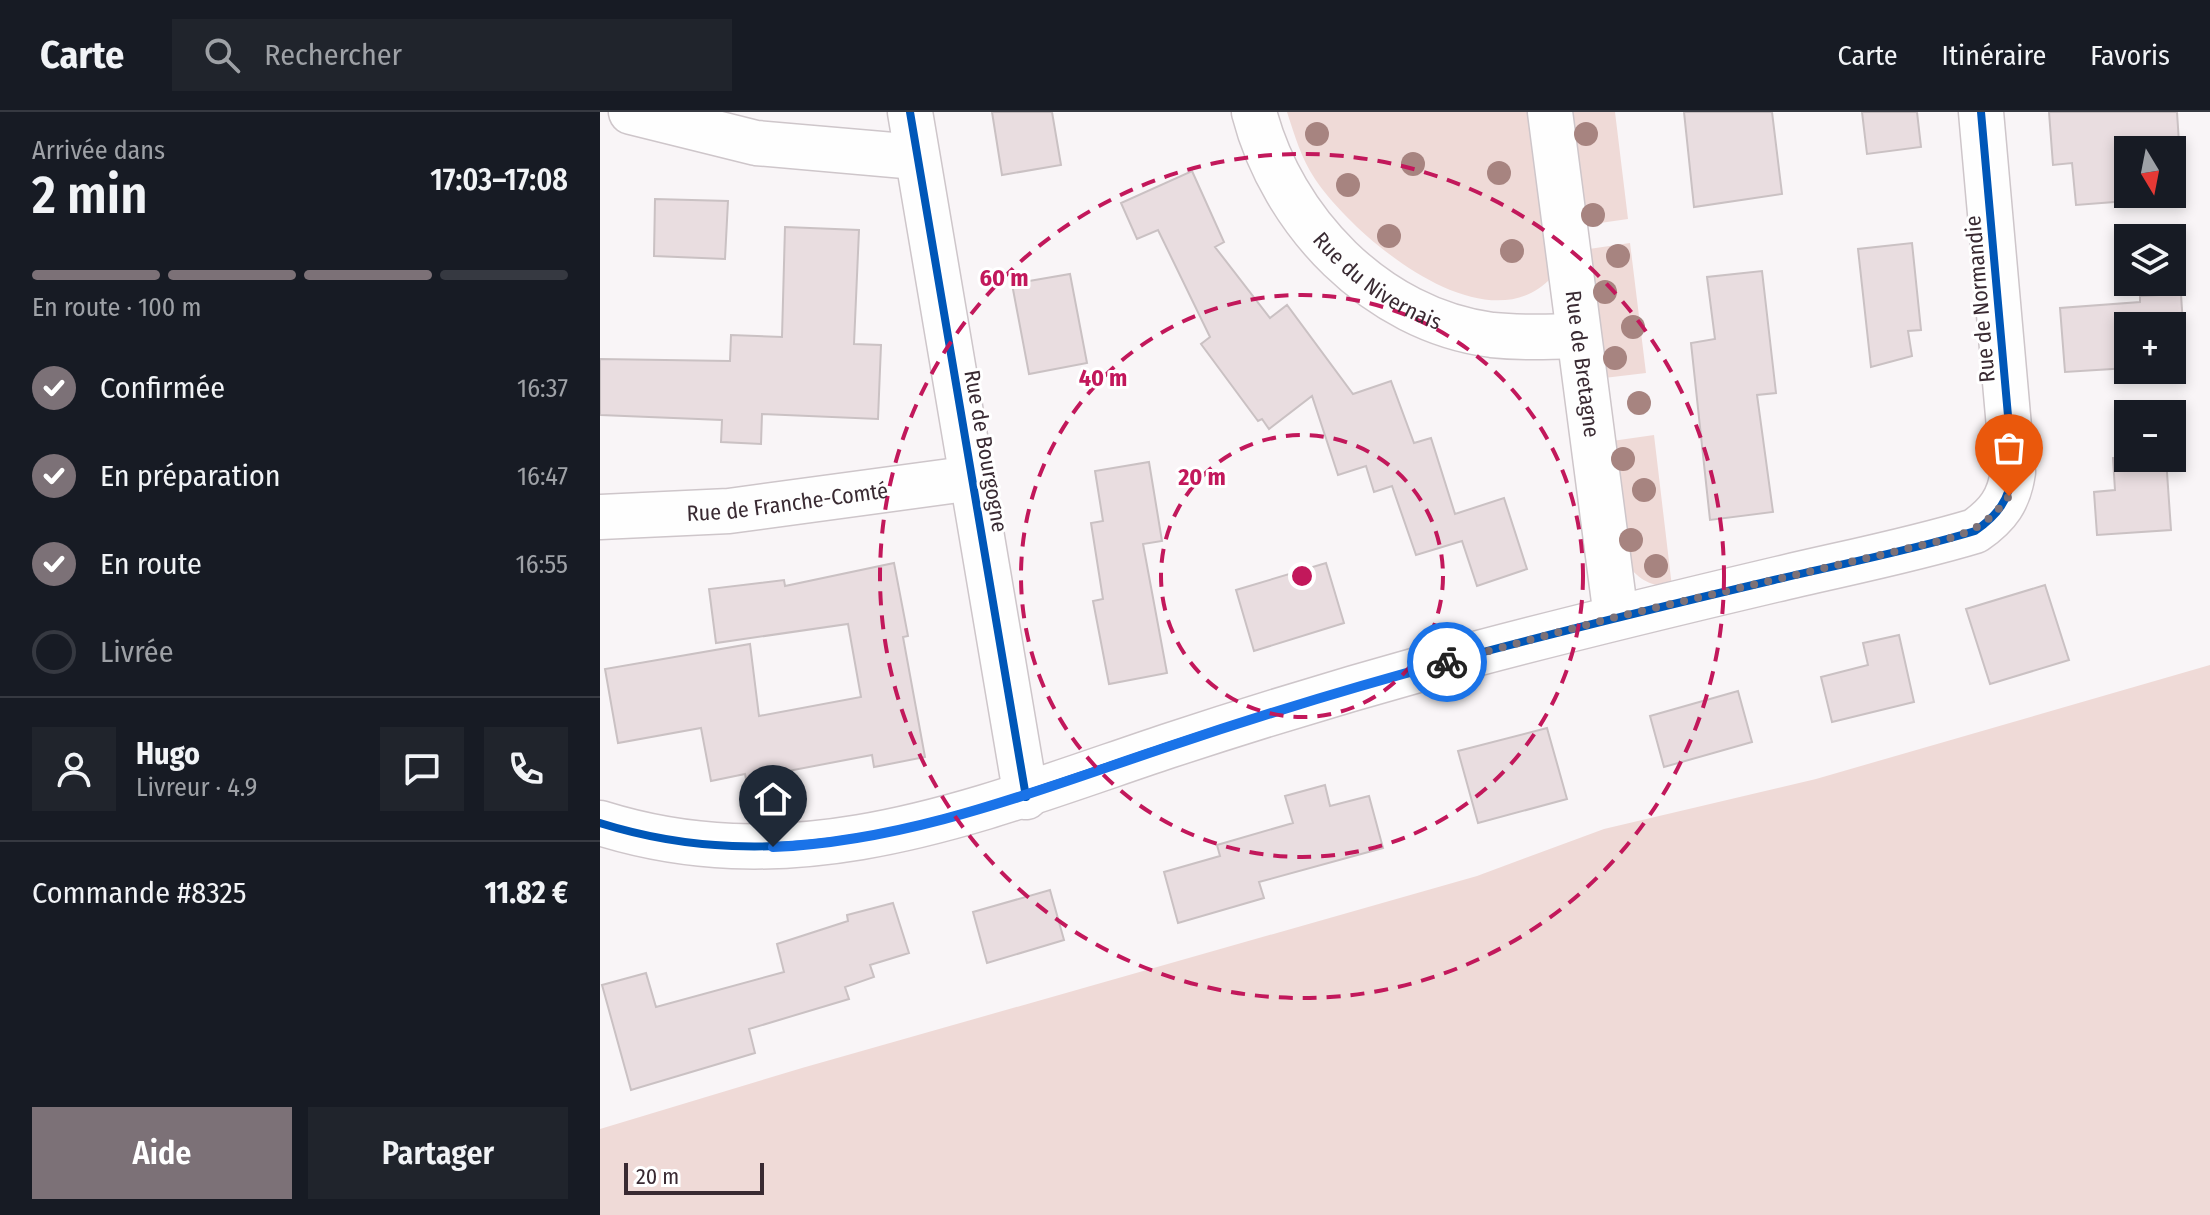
<!DOCTYPE html>
<html lang="fr">
<meta charset="utf-8">
<style>
:root{--surface:#171b24;--page:#20242c;--text:#f1f3f6;--muted:#9ea1a6;--line:#363941;--accent:#7c7177}
body{margin:0;font-family:"Fira Sans Condensed",sans-serif;background:var(--page);color:var(--text);height:100vh;display:flex;flex-direction:column;font-size:30px;white-space:nowrap}
*{box-sizing:border-box;margin:0}
p{font-size:26px;color:var(--muted)}
.icon{flex:none;width:44px;height:44px;fill:none;stroke:currentColor;stroke-width:2;stroke-linecap:round;stroke-linejoin:round}
.map{position:relative;flex:1;overflow:hidden}
.drawer{display:flex;flex-direction:column;background:var(--surface);width:600px}
.drawer>*{flex:none}
.needle{width:52px;rotate:170deg}
.controls{position:absolute;left:1514px;top:24px;display:grid;gap:16px}
.controls a{display:grid;place-items:center;width:72px;height:72px;border-radius:0px;background:var(--surface);box-shadow:0 4px 12px #0003;font-size:40px}
.scale{position:absolute;left:24px;bottom:20px;width:140px;box-sizing:border-box;padding-left:8px;border:4px solid #392a32;border-top:0;font-size:22px;line-height:28px;white-space:nowrap;color:#392a32;-webkit-text-stroke:6px #fff;paint-order:stroke}
.pin{position:absolute;display:grid;place-items:center;width:68px;height:68px;color:#fff;margin:-82px -34px;border-radius:50% 50% 50% 0;rotate:-45deg;box-shadow:0 0 8px #0007}
.pin .icon{rotate:45deg}
.courier{position:absolute;display:grid;place-items:center;width:80px;height:80px;margin:-40px;border:6px solid #1a73e8;border-radius:50%;background:#fff;color:#222;box-shadow:0 2px 10px #0007}
.summary em{font-style:normal;font-weight:600}
.summary div{display:flex;flex-direction:column-reverse}
.summary{display:flex;align-items:center;justify-content:space-between;height:136px;padding:0 32px}
h1{font-size:52px;font-weight:600;line-height:60px}
.bar{display:grid;grid-template-columns:repeat(4,1fr);gap:12px 8px;align-content:center;height:96px;padding:0 32px}
.bar i{height:10px;border-radius:6px;background:var(--line)}
.bar .on{background:var(--accent)}
.bar p{grid-column:span 4}
.line{display:flex;align-items:center;gap:20px;padding:0 32px;border-top:2px solid var(--line)}
.line div{flex:1}
.round{display:grid;place-items:center;flex:none;width:84px;height:84px;border-radius:0px;background:var(--page)}
ol{padding:0 32px;list-style:none}
li{display:flex;align-items:center;gap:24px;height:88px}
li p{margin-inline-start:auto}
li .icon{padding:8px;border-radius:50%;background:var(--accent);color:#fff;stroke-width:4}
li:last-child{color:var(--muted)}
li i{width:44px;height:44px;border:4px solid var(--line);border-radius:50%}
.action{display:flex;gap:16px;margin-top:auto;padding:16px 32px}
.action a{flex:1;height:92px;border-radius:0px;background:var(--accent);color:#fff;font-size:32px;font-weight:600;line-height:92px;text-align:center}
.action a+a{background:var(--page);color:var(--text)}
header{display:flex;align-items:center;gap:48px;box-sizing:border-box;height:112px;padding:0 40px;background:var(--surface);border-bottom:2px solid var(--line)}
header strong{font-size:38px}
nav{display:flex;gap:44px;margin-inline-start:auto;font-size:28px}
.search{width:560px;height:72px;background:var(--page);display:flex;align-items:center;gap:20px;box-sizing:border-box;padding:0 28px;border-radius:0px;color:var(--muted);font-size:30px}
main{display:flex;flex:1;min-height:0}
.map>svg:first-child{display:block}
</style>
<header>
<strong>Carte</strong>
<div class="search"><svg class="icon" aria-label="search" viewBox="0 0 24 24"><circle cx="10" cy="10" r="6"/><path d="M15 15l6 6"/></svg>Rechercher</div>
<nav><a>Carte</a><a>Itinéraire</a><a>Favoris</a></nav>
</header>
<main>
<section class="drawer">
<div class="summary"><div><h1>2 min</h1><p>Arrivée dans</p></div><em>17:03–17:08</em></div>
<div class="bar"><i class="on"></i><i class="on"></i><i class="on"></i><i></i><p>En route · 100 m</p></div>
<ol>
<li><svg class="icon" aria-label="check" viewBox="0 0 24 24"><path d="M5 12l5 5 9-10"/></svg>Confirmée<p>16:37</p></li>
<li><svg class="icon" aria-label="check" viewBox="0 0 24 24"><path d="M5 12l5 5 9-10"/></svg>En préparation<p>16:47</p></li>
<li><svg class="icon" aria-label="check" viewBox="0 0 24 24"><path d="M5 12l5 5 9-10"/></svg>En route<p>16:55</p></li>
<li><i></i>Livrée</li>
</ol>
<div class="line" style="height:144px"><a class="round"><svg class="icon" aria-label="person" viewBox="0 0 24 24"><circle cx="12" cy="8" r="4"/><path d="M4 21q1-7 8-7t8 7"/></svg></a><div><b>Hugo</b><p>Livreur · 4.9</p></div><a class="round"><svg class="icon" aria-label="chat" viewBox="0 0 24 24"><path d="M4 5h16v11H9l-5 4z"/></svg></a><a class="round"><svg class="icon" aria-label="phone" viewBox="0 0 24 24"><path d="M5 4h4l2 5-3 2q2 4 5 5l2-3 5 2v4C11 20 4 13 5 4z"/></svg></a></div>
<div class="line" style="height:104px"><div>Commande #8325</div><b>11.82 €</b></div>
<div class="action"><a>Aide</a><a>Partager</a></div>
</section>
<div class="map">
<svg width="1610" height="1103" viewBox="0 0 1610 1103">
<rect width="100%" height="100%" fill="#f9f5f7"/>
<path fill="#efdad7" d="M687,0h246l19,165c-66,72 -198,-40 -237,-98 -14,-21 -20,-43 -28,-67z
M972,0h43l13,107 -42,6z
M1030,131l16,130 -42,5 -15,-129z
M1054,323l18,152c-18,-1 -30,-5 -42,-19l-18,-127z
M1610,553v550h-1610v-86l202,-61 675,-192 127,-47 212,-50z"/>
<path fill="#e9dde0" stroke="#cac1c3" stroke-width="2" d="M392,0h60l9,53 -59,10z
M1084,0h88l10,82 -88,13z
M1262,0h55l4,35 -54,7z
M1449,0h128l5,77 -10,1v-40h-44v44h11l1,6 -64,5 -4,-42 -19,2z
M592,59l32,71 -9,5 55,71 17,-13 66,89 38,-13 23,62 17,-5 24,76 49,-16 23,71 -50,17 -15,-45 -46,14 -24,-69 -18,6 -8,-26 -28,9 -26,-79 -43,33 -7,-10 -4,2 -57,-77 9,-7 -52,-107 -21,9 -16,-36z
M55,87l73,2 -3,58 -71,-3z
M185,115l74,3 -5,114 27,1 -3,74 -116,-5 -1,30 -40,-2 1,-22 -122,-5v-56l130,2 1,-26 51,2z
M1312,131l9,87 -13,1 4,25 -41,11 -13,-118z
M1162,159l14,122 -19,2 16,117 -63,8 -19,-177 24,-4 -8,-62z
M470,162l17,89 -58,11 -17,-90z
M1581,182l4,63 -13,1v-32h-44v42l-63,4 -5,-64 80,-6v-6z
M1513,346h53l5,72 -74,5 -3,-43 21,-2z
M549,350l13,79 -19,3 24,129 -58,11 -16,-83 10,-2 -12,-76 12,-2 -8,-50z
M294,451l14,73 -5,1 22,120 -51,10 -2,-12 -126,24 -1,-5 -34,7 -10,-53 -83,15 -13,-74 145,-25 9,72 102,-19 -13,-73 -132,19 -7,-54 75,-9 1,6z
M726,451l18,60 -90,28 -18,-61z
M1445,473l24,75 -79,24 -24,-75z
M1299,523l15,67 -82,20 -11,-45 47,-12 -5,-22z
M1138,579l14,51 -88,25 -14,-51z
M947,616l20,71 -89,24 -20,-72z
M725,673l5,21 39,-10 14,52 -124,34 5,16 -86,25 -14,-51 56,-16 -3,-11 76,-22 -8,-27z
M450,778l14,50 -77,23 -14,-51z
M293,791l16,50 -39,12 4,12 -29,10 4,12 -100,30 6,24 -124,37 -29,-105 44,-12 10,34 128,-35 -7,-28 71,-23 -1,-6z"/>
<g fill="none" stroke-linecap="round" stroke-linejoin="round">
<g stroke="#cec6ca" stroke-width="47">
<g id="minor">
<path d="M31,0l125,31 160,14"/>
<path d="M310,0l116,685"/>
<path id="s1" d="M654,0c28,109 122,208 238,223 29,3 57,2 86,1"/>
<path id="s2" d="M950,0l66,505"/>
<path id="s3" d="M0,405l129,-6 244,-33"/>
<path d="M0,711c201,63 380,-14 568,-77 88,-29 177,-56 267,-81 112,-31 225,-58 339,-85 67,-16 135,-29 201,-49 23,-16 34,-31 38,-59l-32,-360"/>
</g>
</g>
<use href="#minor" stroke="#fefefe" stroke-width="44"/>
<g stroke="#fff" stroke-width="13">
<path id="cycleway" d="M310,0l116,685
M0,711c201,63 380,-14 568,-77 88,-29 177,-56 267,-81 112,-31 225,-58 339,-85 67,-16 135,-29 201,-49 23,-16 34,-31 38,-59l-32,-360"/>
</g>
<use href="#cycleway" stroke="#0057b8" stroke-width="8"/>
</g>
<g fill="#a78480">
<circle cx="717" cy="22" r="12"/>
<circle cx="986" cy="22" r="12"/>
<circle cx="813" cy="52" r="12"/>
<circle cx="899" cy="61" r="12"/>
<circle cx="748" cy="73" r="12"/>
<circle cx="993" cy="103" r="12"/>
<circle cx="789" cy="124" r="12"/>
<circle cx="912" cy="139" r="12"/>
<circle cx="1018" cy="144" r="12"/>
<circle cx="1005" cy="180" r="12"/>
<circle cx="1033" cy="215" r="12"/>
<circle cx="1015" cy="246" r="12"/>
<circle cx="1039" cy="291" r="12"/>
<circle cx="1023" cy="347" r="12"/>
<circle cx="1044" cy="378" r="12"/>
<circle cx="1031" cy="428" r="12"/>
<circle cx="1056" cy="454" r="12"/>
</g>
<g fill="none" stroke-linecap="round" stroke-linejoin="round">
<path stroke="#7c7177" stroke-width="8" stroke-dasharray="0 14.4" d="M847,550l169,-45 328,-77c31,-9 46,-18 65,-44"/>
<path stroke="#1a73e8" stroke-width="10" d="M173,735c138,-6 265,-57 394,-100 92,-31 186,-60 280,-85"/>
</g>
<g fill="none" stroke="#c2185b" stroke-width="4" stroke-dasharray="14 10">
<circle cx="702" cy="464" r="141"/>
<circle cx="702" cy="464" r="281"/>
<circle cx="702" cy="464" r="422"/>
</g>
<g text-anchor="middle" dominant-baseline="central" stroke-width="6" stroke-linejoin="round" paint-order="stroke">
<g font-size="22" fill="#392a32" stroke="#fff">
<text stroke="none"><textPath href="#s1" startOffset="216">Rue du Nivernais</textPath></text>
<text transform="translate(1380 187) rotate(-95)">Rue de Normandie</text>
<text stroke="none"><textPath href="#s2" startOffset="254">Rue de Bretagne</textPath></text>
<text transform="translate(386 339) rotate(80)">Rue de Bourgogne</text>
<text stroke="none"><textPath href="#s3" startOffset="188">Rue de Franche-Comté</textPath></text>
</g>
</g>
<circle cx="702" cy="464" r="12" fill="#c2185b" stroke="#fff" stroke-width="4"/>
<g font-size="24" text-anchor="middle" font-weight="bold" fill="#c2185b" stroke="#fff" stroke-width="6" stroke-linejoin="round" paint-order="stroke">
<text x="404" y="174">60 m</text>
<text x="503" y="274">40 m</text>
<text x="602" y="373">20 m</text>
</g>
</svg>
<div class="controls">
<a><svg class="needle" viewBox="-14 -14 28 28"><path d="M0-13l5 13h-10z" fill="#e53935"/><path d="M0 13l5-13h-10z" fill="#9ea1a6"/></svg></a>
<a><svg class="icon" aria-label="layers" viewBox="0 0 24 24"><path d="M12 4l9 5-9 5-9-5zM3 14l9 5 9-5"/></svg></a>
<a>+</a>
<a>−</a>
</div>
<div class="scale">20 m</div>
<div class="pin" style="left:1409px;top:384px;background:#ea580c"><svg class="icon" aria-label="bag" viewBox="0 0 24 24"><path d="M5 8h14l-1 12H6zM9 8a3 3 0 0 1 6 0"/></svg></div>
<div class="pin" style="left:173px;top:735px;background:#1f2937"><svg class="icon" aria-label="home" viewBox="0 0 24 24"><path d="M3 11l9-7 9 7M6 9v11h12V9"/></svg></div>
<div class="courier" style="left:847px;top:550px"><svg class="icon" aria-label="bike" viewBox="0 0 24 24"><circle cx="6" cy="16" r="4"/><circle cx="18" cy="16" r="4"/><path d="M6 16l4-8h5l3 8M10 8l3 8H6M13 5h3"/></svg></div>
</div>
</main>
